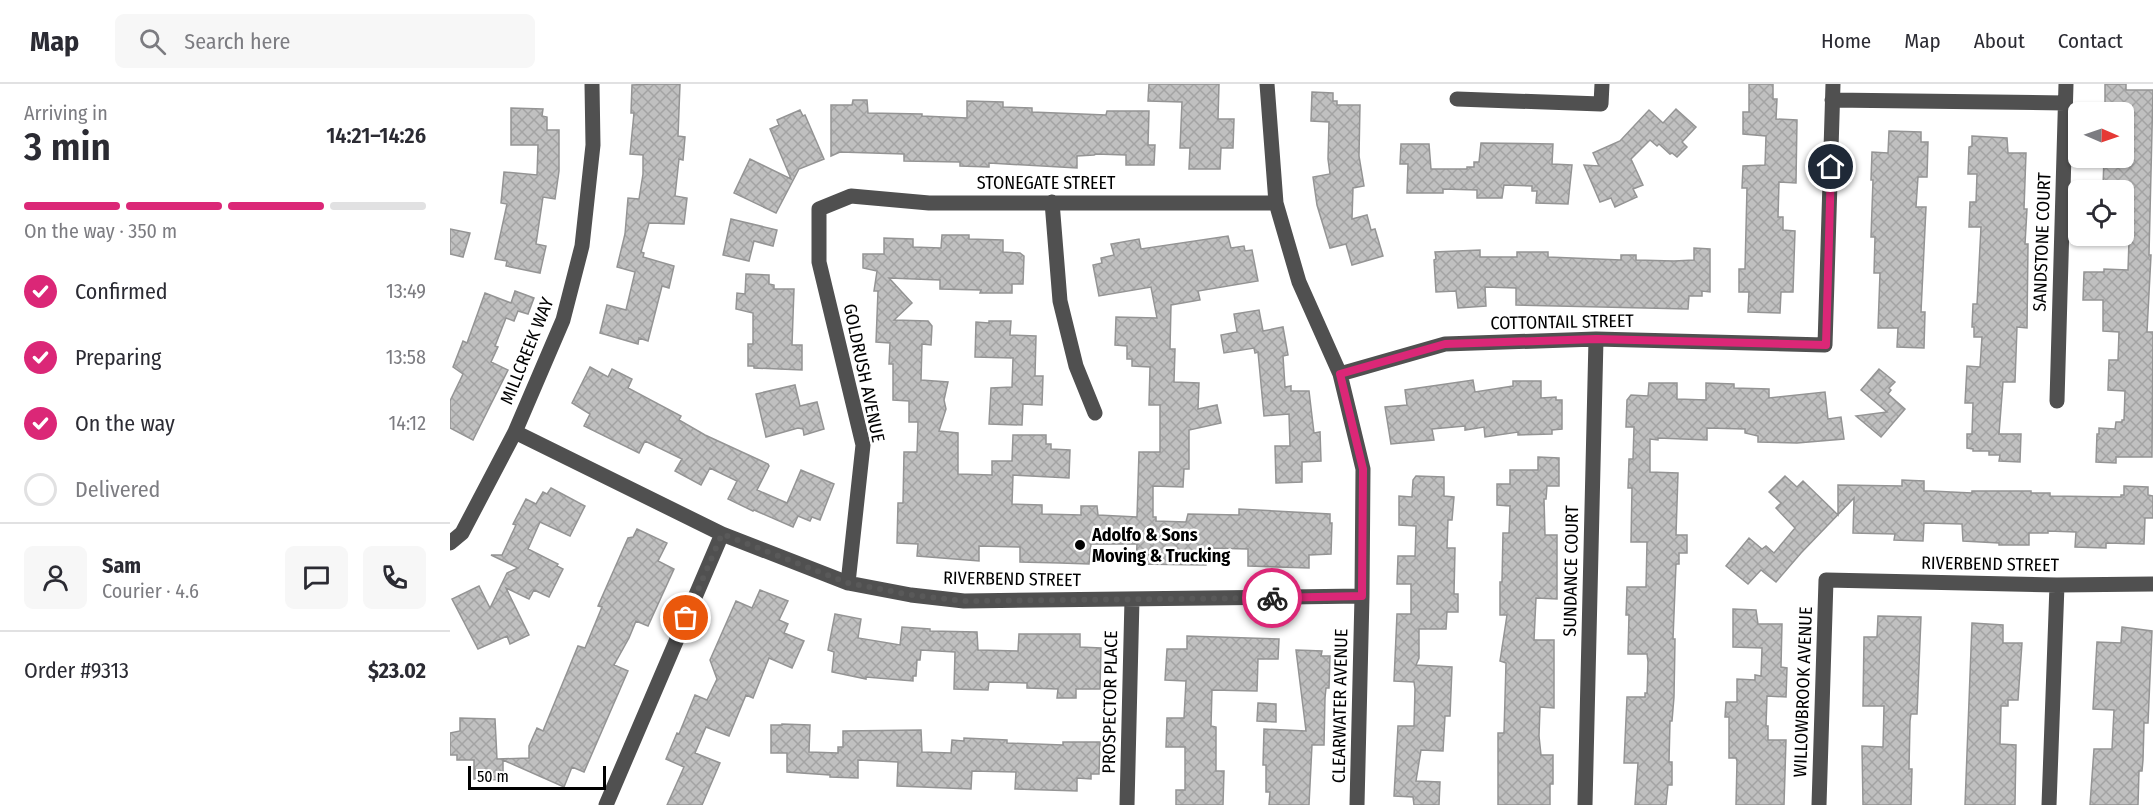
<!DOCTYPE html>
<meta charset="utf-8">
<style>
:root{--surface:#fff;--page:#f7f7f7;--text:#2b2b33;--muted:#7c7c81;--line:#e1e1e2;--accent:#db2777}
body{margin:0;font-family:"Fira Sans Condensed",sans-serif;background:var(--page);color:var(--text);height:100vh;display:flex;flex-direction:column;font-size:22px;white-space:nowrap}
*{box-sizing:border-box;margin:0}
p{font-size:20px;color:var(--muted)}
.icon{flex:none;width:33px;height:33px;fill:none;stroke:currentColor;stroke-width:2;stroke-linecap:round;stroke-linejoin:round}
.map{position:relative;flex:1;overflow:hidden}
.side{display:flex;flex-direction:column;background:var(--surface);width:450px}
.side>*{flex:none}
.needle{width:39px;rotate:92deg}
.controls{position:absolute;left:1618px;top:18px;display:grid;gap:12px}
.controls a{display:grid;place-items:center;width:66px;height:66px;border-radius:9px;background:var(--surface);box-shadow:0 2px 4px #0004;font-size:30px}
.scale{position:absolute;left:18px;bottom:15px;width:138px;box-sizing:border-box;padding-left:6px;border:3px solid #000;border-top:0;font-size:16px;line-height:21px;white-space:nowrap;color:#000;-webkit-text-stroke:4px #fff;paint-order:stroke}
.pin{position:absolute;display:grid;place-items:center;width:51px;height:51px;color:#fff;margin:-26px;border:3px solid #fff;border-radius:50%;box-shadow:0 2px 6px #0007}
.courier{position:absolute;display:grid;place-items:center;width:60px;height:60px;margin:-30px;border:4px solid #db2777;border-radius:50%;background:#fff;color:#222;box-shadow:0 2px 8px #0007}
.summary em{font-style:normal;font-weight:600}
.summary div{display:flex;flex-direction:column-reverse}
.summary{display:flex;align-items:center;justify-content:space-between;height:102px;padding:0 24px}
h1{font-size:39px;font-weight:600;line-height:45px}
.bar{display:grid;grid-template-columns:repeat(4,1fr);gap:9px 6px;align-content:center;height:72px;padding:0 24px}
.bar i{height:8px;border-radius:4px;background:var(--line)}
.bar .on{background:var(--accent)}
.bar p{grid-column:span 4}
.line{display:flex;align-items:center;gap:15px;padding:0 24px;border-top:2px solid var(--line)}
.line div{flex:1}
.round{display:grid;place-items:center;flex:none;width:63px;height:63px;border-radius:9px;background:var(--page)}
ol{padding:0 24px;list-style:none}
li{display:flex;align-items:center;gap:18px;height:66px}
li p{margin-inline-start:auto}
li .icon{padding:6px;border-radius:50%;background:var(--accent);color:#fff;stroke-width:4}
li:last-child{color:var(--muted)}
li i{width:33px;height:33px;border:3px solid var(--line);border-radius:50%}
header{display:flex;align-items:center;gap:36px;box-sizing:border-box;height:84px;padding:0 30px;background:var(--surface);border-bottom:2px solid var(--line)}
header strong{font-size:28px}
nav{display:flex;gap:33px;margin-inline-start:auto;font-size:21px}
.search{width:420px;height:54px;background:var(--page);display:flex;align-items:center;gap:15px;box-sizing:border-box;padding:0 21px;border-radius:9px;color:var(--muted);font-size:22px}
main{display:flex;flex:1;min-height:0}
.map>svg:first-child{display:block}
</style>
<header>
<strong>Map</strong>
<div class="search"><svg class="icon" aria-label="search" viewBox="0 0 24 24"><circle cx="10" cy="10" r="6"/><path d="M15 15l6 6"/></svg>Search here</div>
<nav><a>Home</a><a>Map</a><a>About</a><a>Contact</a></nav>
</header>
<main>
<section class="side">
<div class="summary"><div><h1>3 min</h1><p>Arriving in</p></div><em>14:21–14:26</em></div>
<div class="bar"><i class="on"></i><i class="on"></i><i class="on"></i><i></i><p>On the way · 350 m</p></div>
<ol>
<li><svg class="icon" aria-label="check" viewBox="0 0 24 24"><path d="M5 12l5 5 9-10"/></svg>Confirmed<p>13:49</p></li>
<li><svg class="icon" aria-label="check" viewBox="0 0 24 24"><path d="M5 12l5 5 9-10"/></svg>Preparing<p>13:58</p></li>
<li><svg class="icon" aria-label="check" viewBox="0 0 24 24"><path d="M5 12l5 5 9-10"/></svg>On the way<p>14:12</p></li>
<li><i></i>Delivered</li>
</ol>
<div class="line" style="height:108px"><a class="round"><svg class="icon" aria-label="person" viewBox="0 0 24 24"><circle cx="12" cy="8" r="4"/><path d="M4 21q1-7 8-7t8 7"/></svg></a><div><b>Sam</b><p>Courier · 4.6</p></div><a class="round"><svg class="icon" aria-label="chat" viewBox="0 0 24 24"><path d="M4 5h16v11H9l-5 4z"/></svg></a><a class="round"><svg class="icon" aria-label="phone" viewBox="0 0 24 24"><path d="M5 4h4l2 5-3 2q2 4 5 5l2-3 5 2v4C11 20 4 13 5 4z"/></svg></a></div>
<div class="line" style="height:78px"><div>Order #9313</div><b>$23.02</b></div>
</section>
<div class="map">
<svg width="1703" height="721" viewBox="0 0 1703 721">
<defs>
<pattern id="building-cross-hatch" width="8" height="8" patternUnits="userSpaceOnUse" patternTransform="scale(1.5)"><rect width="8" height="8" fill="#c0c0c0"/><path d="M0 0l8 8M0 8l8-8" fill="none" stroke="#a3a3a3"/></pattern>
</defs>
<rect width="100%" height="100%" fill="#fff"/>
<path fill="url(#building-cross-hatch)" stroke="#949494" stroke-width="1.5" d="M202,0h28l-2,52 7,1 -2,23 -4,-1 -4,37 12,2 -3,26 -35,-1 -8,29 3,1 -1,4 31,9 -5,22 -7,-2 -14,55 -9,-3 -1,6 -38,-11 7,-28 19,5 9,-38 -18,-5 8,-33 3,-36 11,1 4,-25v-19l-13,-1 4,-41h-3l1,-28z
M699,0h70l-1,35h16l-1,29h-12l-1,21h-31l1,-21h-10l2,-46 -34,-1z
M1299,0h24v15h4l-1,20 21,1 -1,63 -17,-1 -1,35h5v13l12,1 -2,61h-12l-1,21 -32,-1 1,-20h-10v-23h6l2,-81h-5l1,-22 22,-1 1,-29 -23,-2v-22h6z
M1655,0h21v6h27l-4,165h2l-4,77h6l-1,125h-36v6l-20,-1 1,-28h2v-6l16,1 1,-7h6v-2h2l1,-29 -17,-1 1,-30h9l1,-28 -16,-1v-31h-20l1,-28h20v-3l24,1 1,-29h-5v-53l-21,-1 1,-29 20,1v-47l-19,-1z
M862,8l21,1v8h4v4h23l-1,51 5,30 -11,2 -1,31 15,-4 4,15 4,-1 8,27 -31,9 -6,-21 -16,4 -13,-43 -4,-28 17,-3 -2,-15 1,-37 -18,-1z
M403,16h14l1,13 54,1v2l45,2v-17l36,1v5l29,1v4l74,3 1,-4h42l-1,34h7l-1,20h-28v-10l-30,-1 -2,1 -17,1v12l-88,-5v4l-29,-1v-4l-56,-1v-7l-64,-2 -9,4v-51h21z
M61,24l32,1 -1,7 5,1v13h12v41l-4,28 -12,-2 -7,47 10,2 -6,27 -34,-7 1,-5 -12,-2 12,-55 -6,-1 3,-31 33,3 1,-30h-27z
M1226,25l20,18 -14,15 5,5 -10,10 -5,-4 -2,1 -11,-10 -2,2 -7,-6 -19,19 12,26 -10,4 4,8 -22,10 -4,-9 -11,4 -16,-37 15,1 -6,-13 27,-12 29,-31 14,13z
M350,26l3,6 2,-1 19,44 -25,10 -23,44 -42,-20 16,-34 41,20 -21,-50 9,-4 -2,-5z
M1439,47l32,1v10h7l-1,35h-9l-2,30h10l-5,105h4l-1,36 -27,-1 1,-19h-20l2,-55h-6l1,-36h-4l2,-57h-2l1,-28 16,1z
M1522,52l35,2 1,15h18l-2,56h3l-2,35h3l-1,84 -10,-1 -2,55h-12l-4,52h22l-1,28 -21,-1 1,-6h-11v-4h-16v-2l-6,-1v-14h5l1,-31h-8l2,-37 13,1 2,-30h-8v-10h-2l1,-23h4l4,-77h-12l1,-25h6l1,-28h-9l1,-27 3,-1z
M1031,59l72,1 -1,20 20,1 -4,39 -32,-1 1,-12h-5v-5l-28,-1 -2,13h-25v-8l-34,-1v4h-36l1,-29h-8l1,-20h28l2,25h36v-2h7v-5h5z
M281,135l46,11 -4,16 -19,-5 -5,20 -26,-6z
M0,145l20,4 -7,24 -13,-3z
M492,151h27v4l34,1v12l17,1 4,3 -1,28h-11v9h-32l1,-3 -41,-1v-9l-51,-2 23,25 -18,17 34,1 4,5 -1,19 -9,-1 -1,36 27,2 -4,18 2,9 -7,22 19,2v41l34,1v-14h20l1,-26h33v9h5v5l19,1 -1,28 -56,-3 -1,29 30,1v9l39,1v-9h16l1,9 39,2 2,-65h21v-47h-11l1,-38 -18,-1v-7h-5v-13l-12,-1 1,-28 41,1 -6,-31 -52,9 -6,-31 9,-2 -1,-5 13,-3 -3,-11 28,-5 2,10 87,-13 3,12 13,-2 1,5 7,-1 6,31 -60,10 2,9 -29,5 -1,44h5l-1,33 25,1 -1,26 19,-4 4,18 -32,7v39h-5l-1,18 -30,-1v31h3v4l30,1 2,-8 51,1v-6l91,5v9h2l-1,31 -22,1v13l-61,-2v-17l-39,-1 -3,17 -70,-1 1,-20h-46l-2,20 -29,-1 -40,-1v-15l-41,-1v15l-62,-5 1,-12 -21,-1 1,-40h5l1,-51h13l1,-30h-9v-21l-16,-1v-36h-4l1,-21 -14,-1 2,-51h-4l3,-20 -14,-3v-14h21v-16l29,1v8l28,1z
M1244,164l16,1v43l-8,-1v5h-13l-1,13 -172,-4v-17l-31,-1 1,19 -28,2 -2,-17 -20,1 -2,-32 2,-1 -1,-7 45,-2v7h37v-5h31v5l73,3v-5h15v5l38,1 20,-1z
M296,190l23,1v9l5,1v4h20l-2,56h10v25l-48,-2v-2h-6v-22h5v-31l-17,-4 1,-16 8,1z
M65,207l19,7 -6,16 -10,-3 -4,10 -8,-3 -11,28 3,1 -7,15 17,8 -35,70 -23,-12v-27l13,-27 -10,-7 10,-26 4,2 18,-50 26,10z
M809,226l4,21 20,-4 5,28 -5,1 2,31 6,-1v5h18l5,42 6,-1 1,29 -19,1v20l-26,1 -1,-37h15l-1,-32 -25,2 -6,-64 -3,1 -1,-5 -30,5 -3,-18 16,-3 -3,-18z
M539,237h22l-1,14 26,1 -1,40h8l-1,29 -19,-1 -1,21 -33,-1 2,-36 21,-1 1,-29 -38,-1 1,-35 13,1z
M140,283l18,10 4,-8 20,10 -4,9 53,28 -2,4 26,15 63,29 1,2 -12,24 30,13 14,-33 33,14 -14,36 -8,-3 -2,4 -12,-5 -5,11 -39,-17 -1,1 -25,-12 9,-18 -27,-13 -9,17 -26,-14 7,-12 -37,-18 -6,12 -55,-27 6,-12 -18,-11z
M1429,285l16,13 -6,6 2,2 -3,4 17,15 -24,28 -25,-21 31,-4 -26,-22z
M1023,296l2,12 38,-6v-5h28v17l15,-1v3h6v29l-10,1v4l-34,1v-3l-33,5 -1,-10 -19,3v-4l-33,3 2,11 -43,4 -6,-37 22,-2 -2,-15z
M1199,299h28v16l29,1v-17l28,1v4l35,1v9l56,-6 3,27 13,-2 3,22 -47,4 -39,-1v-6l-13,-3v-4l-38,-1v12l-49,-2v2l-8,-1v33l28,1 -2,62h11v18h-8v11h-3l-3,75h2l-1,58 -2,24h-2l-1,41h3v23h-4l-2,20h-31l3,-42h-14l3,-66h18v-4h2l1,-31 -1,-8h-19l1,-39h-3l1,-28h19l1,-45h-16l1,-54h-4l1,-29h4l1,-32h-8l1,-27 4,-5 17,1z
M345,301l5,21 17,-4 7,27 -20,6 -1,-6 -5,-1 -32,9 -10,-43z
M1088,373l21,1v28h-12l-1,13h-2l1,36h12v64l-21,-1 -2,42h20v68l-14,-1 -1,29 2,19h12v29h-3v21h-52v-72h6l2,-70 -6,-2 7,-46h-7v-33h2l1,-49h6l1,-27 -13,-1v-21h13v-14h28z
M966,392l28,1v19l10,1 -2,23h-4l-1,28h8l-1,46h4v18h-11l-1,17h-27v29l-3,7 36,2 -2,49h-5l-2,35 -22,-1 -5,31 24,1 -1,23h-25l-1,-8 -19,-1 4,-70h16l1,-37 -1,-7 -20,-1 3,-67h14v-30h-14l1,-28h17l1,-30 -17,-1v-29l13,1 1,-17z
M1335,392l12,11 6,-6 35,34v-30l64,1v-6l22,1v10h7l41,2v-2h59v2h19v3l71,1v-2h3v-9l24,1v8l5,1v22h-8l-1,26 -38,-1v5l-31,-1 1,-15 -28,-1v2h-19v12h-30v-2l-36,-2 -1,-17 -38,-1 -1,18 -29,-1 1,-6 -42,-1 1,-35 -53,55 -25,29 -15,-12 -13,14 -22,-18 23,-28 13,11 4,-3 8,7 21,-25 -19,-20 5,-5 -12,-11z
M101,404l34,18 -15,30 -30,-14 -12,27 30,15 -1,2 6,3 -14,28 -15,-7 -5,9 -23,-11 23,47 -19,9 -3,-8 -29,13 -26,-50 27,-13 11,22 17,-35 11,-5 -27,-13h11l14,-30 -3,-1 13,-25 10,5 7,-12 4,2z
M187,445l30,14 -9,18 16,8 -26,57 -12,-5 -7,17 -15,27 14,6 -44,101 -12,-5 -8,20 -61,-27v20l-29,-1v-19h-17v-5h-7v-22l10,-2v-13l35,1 2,40 32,-1v-12l8,-18 6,3 35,-85 7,2 17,-41 -4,-1 30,-68 5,-1z
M310,506l28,11 -9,19 9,4 -4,9 20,8 -12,27 -23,-10 -16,40 -7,-3 -17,41 -23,-9 -11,26 25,10 -18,42h-35l17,-38 -18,-8 11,-26 2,1 16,-39 12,5 10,-21 -7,-19 26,-59 16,7z
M1283,525l23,1 2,14h24l-1,43 6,1 -1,29 -19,-1 -1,30h2v14h18l-2,65h-48l1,-44 -1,-3h-7v-41h-4l1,-15h11v-23l18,1v-5l6,1 1,-28 -29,-1z
M385,530l26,5 -3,19 42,7 2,-18 28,2v2l47,1 1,18 40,1 1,-17h61v13l21,1 -1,41h-24v9h-19l1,-9 -31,-1v-5l-38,-1 -1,8 -34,-1 1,-37 -34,-2 -1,10h-3l-1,16h-3v5l-47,-4v2l-34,-7 2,-20 -6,-2z
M1428,532l43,1 -4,97h-6l-1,7 -1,48h3l-1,36h-48l-1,-59 21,1 1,-41h-21l1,-69h13z
M1522,539l31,2v18h19l-4,57h-10v6h-7l-1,38 16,1 -1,60h-50z
M1672,543l30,4 -4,92h-4l-1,37 -1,11h-3l-1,34h-48l4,-56h18l2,-39 -21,-1 4,-67 24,1z
M737,552l92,3 -1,20h-20l-1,32 -45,-1 -1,36 5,1v44h8l-1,34h-47v-15h9v-43h-19l1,-29h17l2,-37 -21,-1 2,-31h20z
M846,566l26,1 -1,5h9l-1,32h-3l-1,10 -1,47h-12l-3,60h-40l1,-13h-4v-27h-3l1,-36 42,2z
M808,619l18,1v18l-19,-1z
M332,640l28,1 -1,27 29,1v-6h5v-16l78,-1 1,22 29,1 1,-13 12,1v-3l43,2v3l56,2v-3h37l-1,32h-8v5l-14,-1v13l-62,-2 1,-17 -44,-1 -1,18 -74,-3 1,-24 -40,-2v18l-28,-1v-2l-43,-3v-19h-16v-28h11z"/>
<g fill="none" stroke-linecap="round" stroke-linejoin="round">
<path stroke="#505050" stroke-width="15" d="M817,0l9,119 23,79 41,92 23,95 -1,127 -5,209
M1007,15l144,5 1,-20
M1382,16l233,3
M602,118l8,99 16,65 19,47
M890,290l105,-30 151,-5 229,6 8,-261
M1607,317l9,-317
M65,348l207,102 126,49 63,12 53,6 398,-5
M0,459l12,-10 53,-101 48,-112 19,-74 11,-101 -1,-61
M398,499l15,-138 -44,-183v-53l32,-13 78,7h347
M156,721l116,-271
M677,721l5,-206
M1135,721l11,-466
M1369,721l7,-225 231,5 96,-1
M1599,721l8,-220"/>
</g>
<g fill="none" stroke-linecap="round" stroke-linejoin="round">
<path stroke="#595959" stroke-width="6" stroke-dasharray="0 10.8" d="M236,534l36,-84 126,49 63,12 53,6 308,-3"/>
<path stroke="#db2777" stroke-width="8" d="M822,514l90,-2 1,-127 -23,-95 105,-30 151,-5 230,6 5,-178"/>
</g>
<circle fill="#000" stroke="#fff" stroke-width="2" cx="630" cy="461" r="6"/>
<g text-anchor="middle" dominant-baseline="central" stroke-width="5" stroke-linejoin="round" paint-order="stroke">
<g font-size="18" fill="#000" stroke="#fff">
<text x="596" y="99">STONEGATE STREET</text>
<text transform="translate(1592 158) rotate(-88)">SANDSTONE COURT</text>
<text transform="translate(1112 238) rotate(-1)">COTTONTAIL STREET</text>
<text transform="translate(77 267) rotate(-68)">MILLCREEK WAY</text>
<text transform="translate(414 289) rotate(78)">GOLDRUSH AVENUE</text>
<text transform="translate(1540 480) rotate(1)">RIVERBEND STREET</text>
<text transform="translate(1121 487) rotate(-89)">SUNDANCE COURT</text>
<text transform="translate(562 495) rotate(1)">RIVERBEND STREET</text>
<text transform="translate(1353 608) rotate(-88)">WILLOWBROOK AVENUE</text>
<text transform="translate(660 618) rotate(-89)">PROSPECTOR PLACE</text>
<text transform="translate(890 622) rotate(-89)">CLEARWATER AVENUE</text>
</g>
<g font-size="18" font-weight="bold" fill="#000" stroke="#fff" text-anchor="start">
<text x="642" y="451">Adolfo &amp; Sons<tspan x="642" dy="21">Moving &amp; Trucking</tspan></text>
</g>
</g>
</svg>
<div class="controls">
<a><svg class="needle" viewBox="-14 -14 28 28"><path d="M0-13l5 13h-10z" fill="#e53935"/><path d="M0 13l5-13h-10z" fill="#7c7c81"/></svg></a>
<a><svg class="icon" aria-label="locate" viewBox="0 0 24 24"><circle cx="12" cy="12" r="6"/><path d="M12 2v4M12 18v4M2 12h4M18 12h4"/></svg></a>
</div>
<div class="scale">50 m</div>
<div class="pin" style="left:236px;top:534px;background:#ea580c"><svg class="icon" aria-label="bag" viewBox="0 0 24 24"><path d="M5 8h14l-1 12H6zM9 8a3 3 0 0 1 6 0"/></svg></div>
<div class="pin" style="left:1381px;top:83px;background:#1f2937"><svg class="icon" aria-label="home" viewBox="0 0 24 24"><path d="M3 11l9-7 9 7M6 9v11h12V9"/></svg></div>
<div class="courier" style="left:822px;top:514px"><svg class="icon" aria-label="bike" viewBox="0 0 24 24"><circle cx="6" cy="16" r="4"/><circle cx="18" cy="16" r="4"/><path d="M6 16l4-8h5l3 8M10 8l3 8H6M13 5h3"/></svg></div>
</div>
</main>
